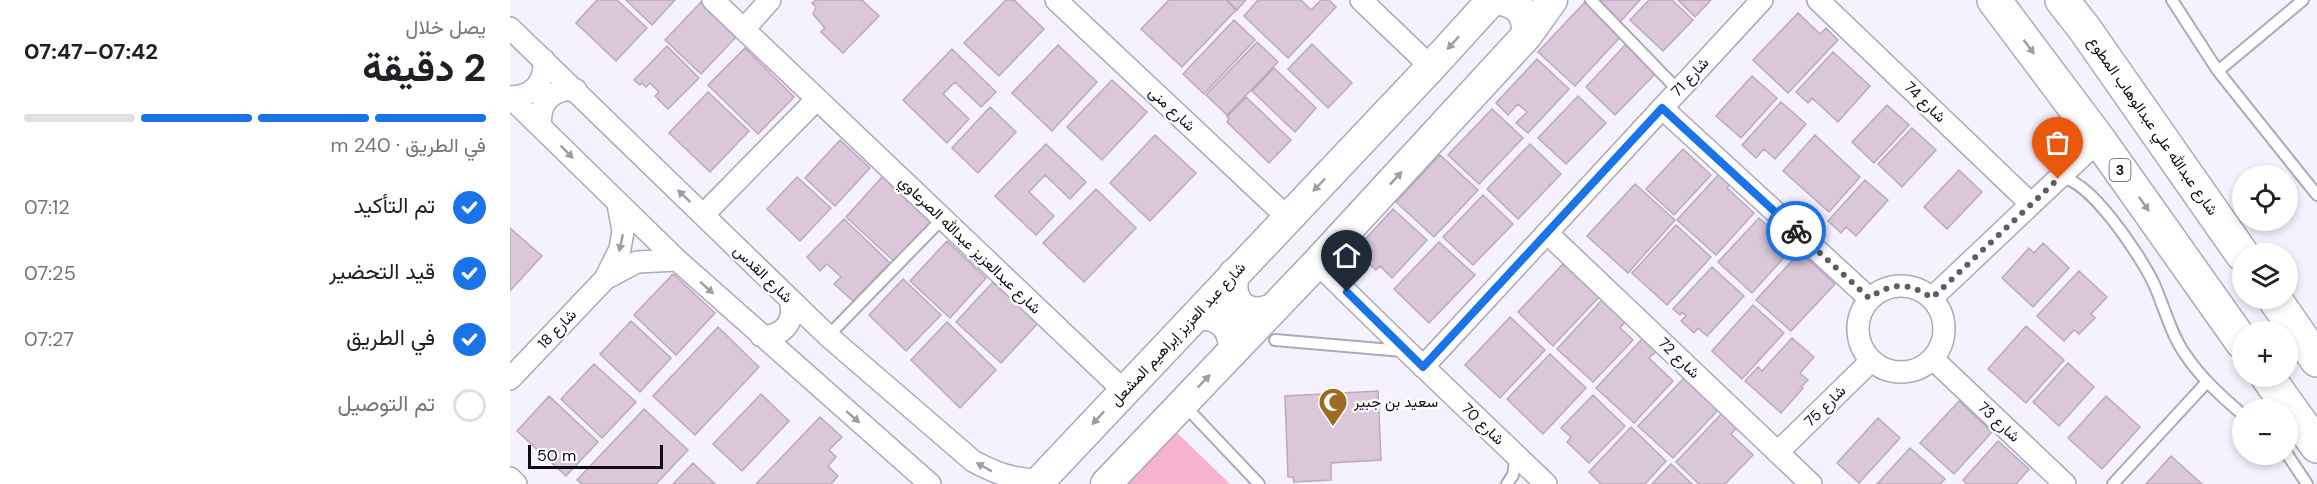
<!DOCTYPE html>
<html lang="ar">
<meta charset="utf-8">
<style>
:root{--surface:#fff;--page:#f2f2f2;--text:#202124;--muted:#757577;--line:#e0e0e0;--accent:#1a73e8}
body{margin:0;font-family:"DM Sans",Vazirmatn,sans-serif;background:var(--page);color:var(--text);direction:rtl;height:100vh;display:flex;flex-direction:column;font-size:22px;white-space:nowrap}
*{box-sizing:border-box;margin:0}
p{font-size:20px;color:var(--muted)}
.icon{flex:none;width:33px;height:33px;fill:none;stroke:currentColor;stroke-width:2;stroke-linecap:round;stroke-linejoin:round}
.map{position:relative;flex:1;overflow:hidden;direction:ltr}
.sheet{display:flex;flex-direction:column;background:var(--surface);width:510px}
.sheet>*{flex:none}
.tools{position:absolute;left:1722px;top:165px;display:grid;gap:12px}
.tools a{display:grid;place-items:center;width:66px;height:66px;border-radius:50%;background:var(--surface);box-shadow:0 3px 9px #0003;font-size:30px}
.scale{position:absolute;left:18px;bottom:15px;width:135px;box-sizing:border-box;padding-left:6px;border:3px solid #0e0b13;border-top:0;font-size:16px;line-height:21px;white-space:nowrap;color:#0e0b13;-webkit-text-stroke:4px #fff;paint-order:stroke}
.pin{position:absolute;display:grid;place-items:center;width:51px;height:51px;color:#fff;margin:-62px -26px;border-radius:50% 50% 50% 0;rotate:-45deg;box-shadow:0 0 6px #0007}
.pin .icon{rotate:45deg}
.courier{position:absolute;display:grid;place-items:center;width:60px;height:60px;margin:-30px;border:4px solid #1a73e8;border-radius:50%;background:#fff;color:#222;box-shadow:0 2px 8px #0007}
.headline em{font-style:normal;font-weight:700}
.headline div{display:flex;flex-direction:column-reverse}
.headline{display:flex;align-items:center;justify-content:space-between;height:102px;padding:0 24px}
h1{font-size:39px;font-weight:700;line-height:45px}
.bar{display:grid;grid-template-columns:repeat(4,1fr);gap:9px 6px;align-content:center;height:72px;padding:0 24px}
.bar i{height:8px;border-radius:4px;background:var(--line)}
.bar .active{background:var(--accent)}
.bar p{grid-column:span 4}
ol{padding:0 24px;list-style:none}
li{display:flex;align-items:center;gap:18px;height:66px}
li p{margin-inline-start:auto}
li .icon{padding:6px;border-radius:50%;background:var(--accent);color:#fff;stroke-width:4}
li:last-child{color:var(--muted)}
li i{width:33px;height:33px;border:3px solid var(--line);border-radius:50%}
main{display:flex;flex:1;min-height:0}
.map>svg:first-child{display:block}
</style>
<main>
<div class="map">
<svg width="1807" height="484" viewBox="0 0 1807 484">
<rect width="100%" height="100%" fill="#f5f1ff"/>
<path fill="#f6b3cf" d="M662,428l58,56h-112z"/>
<path fill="#dac8da" stroke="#bab" stroke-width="1.5" d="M87,0h20l30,28 -31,33 -40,-38z
M116,0h49l-23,25z
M306,0h46l17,16 -36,37 -22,-21 4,-4 -12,-14 3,-7 -4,-4z
M496,0h8l30,29 -45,47 -35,-33z
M659,0h57l10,10 -54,57 -41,-38z
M717,0h19l-9,10z
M748,0h43l10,10 10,-10h8l7,7 -48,51 -44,-42z
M1087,0h43l-20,22z
M1139,0h23l21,20 -30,31 -33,-31z
M1168,0h33l-16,17z
M191,2l36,34 -36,38 -36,-34z
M1075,2l36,34 -46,50 -37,-34z
M1288,13l22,21 6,-6 12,12 -50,53 -35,-33z
M724,20l21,20 -51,54 -21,-20z
M747,42l21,20 -51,53 -21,-20z
M1117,43l30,29 -42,43 -29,-28z
M802,44l40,39 -24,25 -40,-39z
M548,45l39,37 -45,49 -40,-38z
M157,46l32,32 -31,31 -13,-13 4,-4 -9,-9 -4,4 -4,-4 -2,2 -6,-5z
M235,48l49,49 -36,37 -50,-49z
M442,49l44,43 -15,15 -26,-25 -12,12 26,25 -22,24 -44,-43z
M1323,52l37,34 -32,36 -26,-24 -4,5 -12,-11z
M1027,59l32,30 -41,44 -12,-10 11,-11 -9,-8 -10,11 -12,-12z
M764,68l42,40 -21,24 -43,-41z
M1242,76l25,22 -36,40 -25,-22z
M602,80l35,32 -45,48 -35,-33z
M198,92l41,39 -39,41 -41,-39z
M1068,96l28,27 -40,41 -28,-26z
M736,97l45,43 -22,23 -42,-41 2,-3 -2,-2z
M1271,102l25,22 -31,35 -11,-10 -8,9 -14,-13z
M1377,105l22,20 -35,38 -22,-21z
M480,107l26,25 -38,41 -26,-25z
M982,109l31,29 -44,46 -31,-29z
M1402,128l24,22 -34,37 -24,-23z
M645,135l41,38 -46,48 -40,-38z
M1305,135l45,42 -31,35 -46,-41z
M330,140l30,28 -35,38 -30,-28z
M536,144l40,38 -16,17 -25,-24 -16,17 25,24 -18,19 -41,-39z
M1020,144l31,30 -43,45 -31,-30z
M1173,149l28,26 -37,40 -28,-26z
M930,155l38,35 -44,47 -38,-35z
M1449,170l23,22 -35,37 -23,-22z
M1209,174l11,10 -3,4 27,25 -38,42 -39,-35z
M373,176l50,46 -37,41 -50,-46z
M287,177l34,31 -31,33 -33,-32z
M1355,180l23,20 -32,36 -10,-9 -5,6 -13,-12z
M1125,184l40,36 -47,53 -41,-37z
M586,189l40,39 -52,54 -41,-39z
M973,195l30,29 -40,41 -30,-28z
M883,209l34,31 -35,38 -12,-12 -4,4 -21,-20z
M1249,218l18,16 4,-4 15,14 -44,49 -34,-31z
M334,219l46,44 -37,38 -19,-17 7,-7 -14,-13 -7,7 -13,-14z
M1166,225l35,32 -44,48 -35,-32z
M0,228l32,28 -32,35z
M437,241l39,37 -36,40 -40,-37z
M929,242l36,33 -46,48 -35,-34z
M1533,243l26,25 -36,39 -31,-29 27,-30 5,5z
M1290,252l35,32 -44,47 -35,-31z
M1053,264l36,33 -46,49 -35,-34z
M1202,267l32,29 -37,40 -9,-8 -4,5 -13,-12 5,-5 -4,-4 -2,3 -7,-6z
M1569,271l28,26 -16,17 4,4 -16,16 -5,-4 -10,11 -27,-25z
M163,274l42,39 -39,42 -42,-40z
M393,279l38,36 -35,36 -37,-36z
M483,282l45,41 -37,40 -45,-41z
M1093,299l23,22 -6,7 13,12 -40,42 -36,-33z
M1243,305l31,28 -42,46 -30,-28z
M1000,317l35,33 -45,48 -35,-33z
M121,321l40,37 -31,34 -40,-38z
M437,322l49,48 -36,38 -49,-48z
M1516,326l38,34 -38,43 -38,-34z
M208,327l41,40 -64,68 -42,-39z
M1134,337l14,13 -9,8 24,23 -39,42 -38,-35z
M1282,338l22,19 -14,16 8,7 -7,7 2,1 -22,25 -36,-32 13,-14 4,4z
M1040,354l36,34 -43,46 -36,-35z
M1558,363l26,24 -35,39 -26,-24z
M84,364l42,38 -34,36 -41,-39z
M1176,376l34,32 -47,50 -35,-32z
M868,391l3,69 -50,3v17l-37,2 -1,-5h-5l-3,-81z
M251,394l28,27 -47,50 -29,-27z
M1083,395l32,31 -36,37 -22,-21 4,-5 -10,-9z
M39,396l49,46 -32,34 -49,-45z
M1596,396l34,31 -38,42 -34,-31z
M1449,401l33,31 -38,42 -34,-31z
M134,409l44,41 -32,34h-74l-5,-4z
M1214,411l15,14 -8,9 22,21 -28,29h-26l-23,-22z
M310,417l22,20 -13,13 7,7 -8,9 10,10 -7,8h-75z
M1368,418l22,20 -41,45 -22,-20z
M1121,427l35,34 -21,23h-44l-12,-12z
M1488,441l31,28 -13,15h-49l-4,-4z
M1400,448l35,31 -5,5h-63z
M1661,456l31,28h-56z
M183,463l22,21h-42z
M1161,464l21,20h-40z"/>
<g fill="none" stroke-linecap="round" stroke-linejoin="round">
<g stroke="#afa8bd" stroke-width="14">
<path id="service" d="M1081,0l87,90
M1662,0l46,71 99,124
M1708,71l85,-71
M1550,178c29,-1 81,79 93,104 11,23 17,51 32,72 15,23 36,42 57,60
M318,336l115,-118
M765,340l128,11
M675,406l74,78
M1777,454l20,30
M997,484l6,-9 3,-20
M1603,484l94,-102"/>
</g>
<g stroke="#afa8bd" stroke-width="24">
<path id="minor" d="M203,0l411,391
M546,0l232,218
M851,0l70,67
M1308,0l213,204
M0,28l318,308 145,125c22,12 41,19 67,19
M234,29l26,-29
M0,97l167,163 253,224
M0,97c23,0 35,-14 34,-37
M1152,108l207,190
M31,126c-3,-23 11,-38 35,-36
M193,215l114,-116
M1037,233l264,251
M807,263l90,88 139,133
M95,279l32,-17 40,-2
M1348 329a43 43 0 1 1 86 0a43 43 0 1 1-86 0Z
M1422,298l167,-158
M251,336c22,1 35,-14 29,-36
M1423,359l132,125
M913,367l339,-367
M0,379l95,-100 15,-30 3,-18 -5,-27
M1268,452l93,-91
M0,478l6,6"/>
</g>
<g stroke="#afa8bd" stroke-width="33">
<path id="secondary" d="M990,0c20,3 28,15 27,35
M724,274c-7,29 12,46 39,35
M687,315c23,-2 37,11 37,35
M527,484l394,-417 61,-67
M596,484l211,-221 210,-228 25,-35"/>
</g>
<g stroke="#afa8bd" stroke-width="36">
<path id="primary" d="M1484,0l105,140 143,202
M1552,0l22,28 158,226
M1764,298l43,62
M1757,376l50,70"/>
</g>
<use href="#service" stroke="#fff" stroke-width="10"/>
<use href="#minor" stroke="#fff" stroke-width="21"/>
<use href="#secondary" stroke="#fff" stroke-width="30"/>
<use href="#primary" stroke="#fff" stroke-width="33"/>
</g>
<defs><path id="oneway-solid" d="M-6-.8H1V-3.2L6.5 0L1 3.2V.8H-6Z" transform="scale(1.5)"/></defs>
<g fill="#9f9da1">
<use href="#oneway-solid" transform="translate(943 43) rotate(132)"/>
<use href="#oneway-solid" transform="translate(1519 47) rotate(53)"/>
<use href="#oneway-solid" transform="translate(57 152) rotate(45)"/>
<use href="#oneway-solid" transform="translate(886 178) rotate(-47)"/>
<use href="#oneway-solid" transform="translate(809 185) rotate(134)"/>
<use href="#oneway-solid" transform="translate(174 196) rotate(-136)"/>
<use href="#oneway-solid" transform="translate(1634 204) rotate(55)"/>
<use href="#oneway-solid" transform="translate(111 243) rotate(102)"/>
<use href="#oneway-solid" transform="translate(197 288) rotate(42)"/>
<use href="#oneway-solid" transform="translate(694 381) rotate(-46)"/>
<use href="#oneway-solid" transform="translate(343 417) rotate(41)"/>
<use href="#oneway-solid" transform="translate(588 418) rotate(133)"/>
<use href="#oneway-solid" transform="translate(474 467) rotate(-151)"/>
</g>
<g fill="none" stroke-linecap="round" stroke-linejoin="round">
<path stroke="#5f5c66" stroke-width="6" stroke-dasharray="0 10.8" d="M1286,231l73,67c24,-16 38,-16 63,0l126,-119"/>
<path stroke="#1a73e8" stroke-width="8" d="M837,292l76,75 239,-259 134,123"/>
</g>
<defs>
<g id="mosque-pin" transform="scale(1.5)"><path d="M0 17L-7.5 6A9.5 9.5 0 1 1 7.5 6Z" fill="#9d6a20" stroke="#fff"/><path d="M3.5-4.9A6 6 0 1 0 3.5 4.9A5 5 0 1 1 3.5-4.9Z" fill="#fff"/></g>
</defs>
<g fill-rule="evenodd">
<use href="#mosque-pin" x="823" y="402"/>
</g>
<g text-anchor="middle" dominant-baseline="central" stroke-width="4.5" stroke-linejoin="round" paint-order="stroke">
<rect fill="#fff" stroke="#56545a" stroke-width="1.5" x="1599.5" y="159" width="21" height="22" rx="4.5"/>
<g font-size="14" font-weight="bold" fill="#0e0b13">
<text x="1610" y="170">3</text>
</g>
<g font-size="15" fill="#0e0b13" stroke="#fff">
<text transform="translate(1180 77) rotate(-47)">شارع 71</text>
<text transform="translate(1415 102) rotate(44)">شارع 74</text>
<text transform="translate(662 109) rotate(43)">شارع منى</text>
<text transform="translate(1643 126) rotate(55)">شارع عبدالله علي عبدالوهاب المطوع</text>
<text transform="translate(460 245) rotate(44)">شارع عبدالعزيز عبدالله الصرعاوي</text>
<text transform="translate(253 274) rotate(44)">شارع القدس</text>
<text transform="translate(47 329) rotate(-46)">شارع 18</text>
<text transform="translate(668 334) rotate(-47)">شارع عبد العزيز إبراهيم المشعل</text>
<text transform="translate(1169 358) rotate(44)">شارع 72</text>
<text transform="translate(1315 406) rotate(-45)">شارع 75</text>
<text transform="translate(1489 422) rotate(43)">شارع 73</text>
<text transform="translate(973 424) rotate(44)">شارع 70</text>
</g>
<g font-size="15" fill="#0e0b13" stroke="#fff" text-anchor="start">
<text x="844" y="402">سعيد بن جبير</text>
</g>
</g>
</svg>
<div class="tools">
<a><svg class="icon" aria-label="locate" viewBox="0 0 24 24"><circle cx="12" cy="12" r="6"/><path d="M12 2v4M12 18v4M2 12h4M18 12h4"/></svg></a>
<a><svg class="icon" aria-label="layers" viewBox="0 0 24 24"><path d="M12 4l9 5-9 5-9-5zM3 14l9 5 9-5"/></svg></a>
<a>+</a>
<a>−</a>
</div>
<div class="scale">50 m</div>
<div class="pin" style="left:1548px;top:179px;background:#ea580c"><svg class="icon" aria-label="bag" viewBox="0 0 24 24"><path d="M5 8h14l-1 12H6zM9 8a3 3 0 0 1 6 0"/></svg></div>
<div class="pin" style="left:837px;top:292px;background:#1f2937"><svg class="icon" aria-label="home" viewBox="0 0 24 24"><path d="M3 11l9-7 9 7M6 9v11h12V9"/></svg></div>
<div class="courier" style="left:1286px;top:231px"><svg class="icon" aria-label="bike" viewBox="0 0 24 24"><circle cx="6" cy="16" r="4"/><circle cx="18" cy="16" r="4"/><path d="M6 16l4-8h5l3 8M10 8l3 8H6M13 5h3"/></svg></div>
</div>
<section class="sheet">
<div class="headline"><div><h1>2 دقيقة</h1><p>يصل خلال</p></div><em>07:42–07:47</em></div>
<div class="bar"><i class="active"></i><i class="active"></i><i class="active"></i><i></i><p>في الطريق · 240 m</p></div>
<ol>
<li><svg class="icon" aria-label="check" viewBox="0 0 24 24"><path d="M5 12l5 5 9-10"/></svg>تم التأكيد<p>07:12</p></li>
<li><svg class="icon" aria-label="check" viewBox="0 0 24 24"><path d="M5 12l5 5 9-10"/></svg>قيد التحضير<p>07:25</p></li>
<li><svg class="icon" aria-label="check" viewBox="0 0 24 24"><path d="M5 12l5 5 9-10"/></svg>في الطريق<p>07:27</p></li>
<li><i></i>تم التوصيل</li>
</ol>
</section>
</main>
